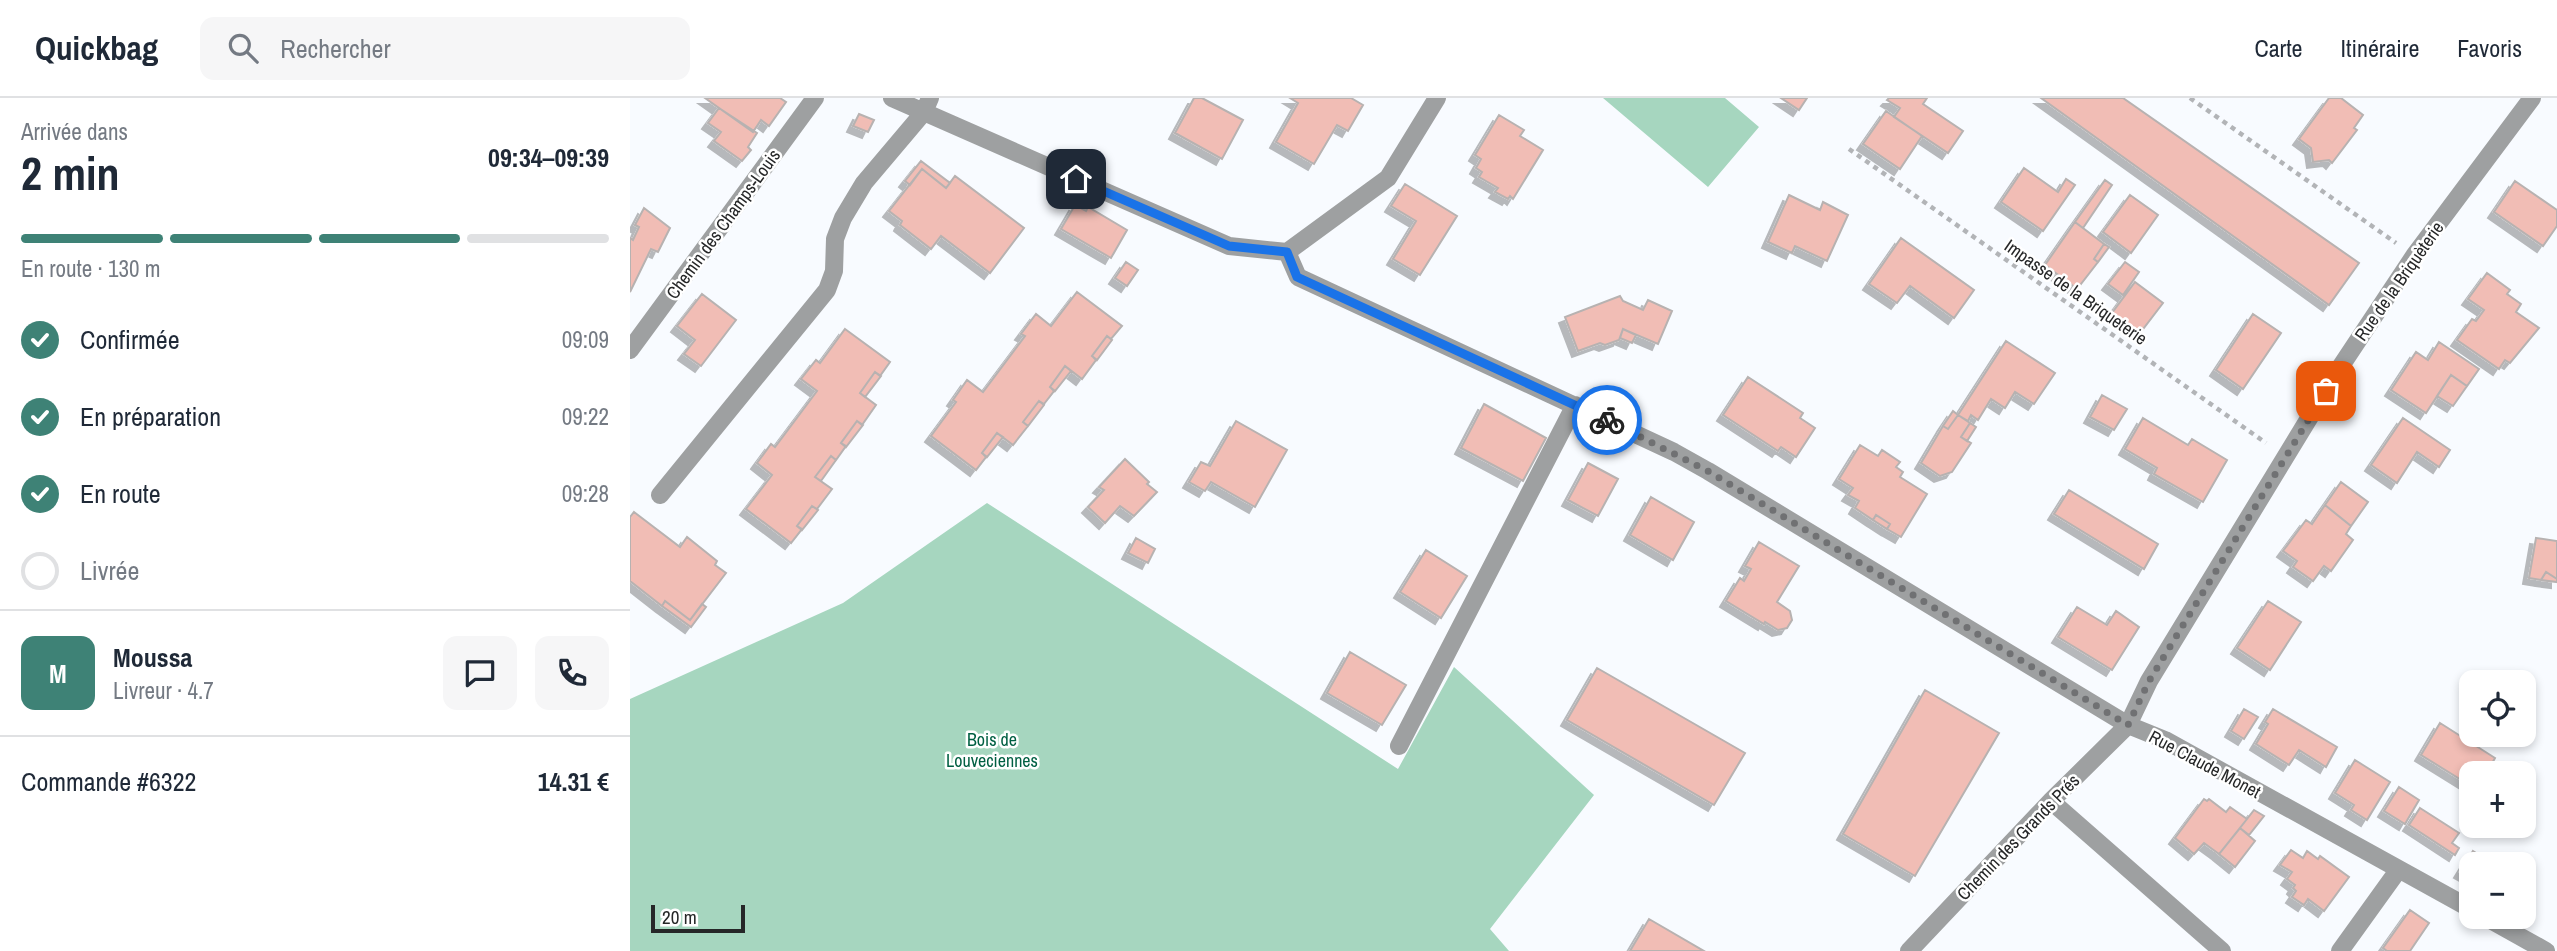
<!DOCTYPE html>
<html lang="fr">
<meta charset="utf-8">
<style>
:root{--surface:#fff;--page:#f6f6f7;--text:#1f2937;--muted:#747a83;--line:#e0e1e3;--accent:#3e8276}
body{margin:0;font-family:"Archivo Narrow",sans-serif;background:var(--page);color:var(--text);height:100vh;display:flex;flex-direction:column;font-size:26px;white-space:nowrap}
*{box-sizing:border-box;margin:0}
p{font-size:23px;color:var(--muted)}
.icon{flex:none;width:38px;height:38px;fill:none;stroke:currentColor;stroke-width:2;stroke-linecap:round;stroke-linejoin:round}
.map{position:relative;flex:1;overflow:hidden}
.details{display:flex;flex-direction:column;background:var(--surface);width:630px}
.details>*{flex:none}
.fabs{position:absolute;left:1829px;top:572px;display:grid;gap:14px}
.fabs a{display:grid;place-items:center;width:77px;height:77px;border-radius:14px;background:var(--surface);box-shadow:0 4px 10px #0003;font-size:35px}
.scale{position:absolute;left:21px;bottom:18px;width:94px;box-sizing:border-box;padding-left:7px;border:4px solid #262728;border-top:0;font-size:19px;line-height:24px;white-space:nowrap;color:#262728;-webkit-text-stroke:5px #fff;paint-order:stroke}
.pin{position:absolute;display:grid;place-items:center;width:60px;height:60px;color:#fff;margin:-30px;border-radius:14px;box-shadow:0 4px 10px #0006}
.courier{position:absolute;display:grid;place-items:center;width:70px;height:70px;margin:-35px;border:5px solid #1a73e8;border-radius:50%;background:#fff;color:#222;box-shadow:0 2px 9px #0007}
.overview em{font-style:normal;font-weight:800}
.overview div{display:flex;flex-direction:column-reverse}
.overview{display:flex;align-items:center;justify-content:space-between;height:119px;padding:0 21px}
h1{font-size:46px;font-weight:800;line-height:52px}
.bar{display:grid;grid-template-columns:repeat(4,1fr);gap:10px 7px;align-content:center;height:84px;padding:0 21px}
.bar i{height:9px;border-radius:5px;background:var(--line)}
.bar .selected{background:var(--accent)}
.bar p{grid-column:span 4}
.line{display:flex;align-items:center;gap:18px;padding:0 21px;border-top:2px solid var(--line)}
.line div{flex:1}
.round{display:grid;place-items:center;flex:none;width:74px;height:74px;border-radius:14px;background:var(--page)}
ol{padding:0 21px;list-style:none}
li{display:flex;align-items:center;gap:21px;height:77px}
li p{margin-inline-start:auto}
li .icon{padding:7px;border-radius:50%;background:var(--accent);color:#fff;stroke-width:4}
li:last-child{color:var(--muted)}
li i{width:38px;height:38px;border:4px solid var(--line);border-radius:50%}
header{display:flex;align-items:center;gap:42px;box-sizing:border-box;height:98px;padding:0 35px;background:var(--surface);border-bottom:2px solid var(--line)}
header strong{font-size:33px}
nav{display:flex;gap:38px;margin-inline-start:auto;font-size:24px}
.search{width:490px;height:63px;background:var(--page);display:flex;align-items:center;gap:18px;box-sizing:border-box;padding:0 24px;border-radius:14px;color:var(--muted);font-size:26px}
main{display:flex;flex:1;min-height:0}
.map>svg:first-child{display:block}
</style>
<header>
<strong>Quickbag</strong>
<div class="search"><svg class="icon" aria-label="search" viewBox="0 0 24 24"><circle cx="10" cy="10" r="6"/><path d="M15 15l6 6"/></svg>Rechercher</div>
<nav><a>Carte</a><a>Itinéraire</a><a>Favoris</a></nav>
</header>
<main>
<section class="details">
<div class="overview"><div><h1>2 min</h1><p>Arrivée dans</p></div><em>09:34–09:39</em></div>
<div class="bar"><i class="selected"></i><i class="selected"></i><i class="selected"></i><i></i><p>En route · 130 m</p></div>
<ol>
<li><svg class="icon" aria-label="check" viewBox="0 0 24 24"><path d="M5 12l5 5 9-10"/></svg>Confirmée<p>09:09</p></li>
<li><svg class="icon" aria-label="check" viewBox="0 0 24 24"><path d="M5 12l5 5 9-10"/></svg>En préparation<p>09:22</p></li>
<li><svg class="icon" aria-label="check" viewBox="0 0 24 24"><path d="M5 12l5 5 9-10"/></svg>En route<p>09:28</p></li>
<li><i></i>Livrée</li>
</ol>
<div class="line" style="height:126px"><b class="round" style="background:var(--accent);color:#fff">M</b><div><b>Moussa</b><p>Livreur · 4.7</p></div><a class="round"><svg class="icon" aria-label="chat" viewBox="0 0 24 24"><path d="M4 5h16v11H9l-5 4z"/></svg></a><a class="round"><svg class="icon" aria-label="phone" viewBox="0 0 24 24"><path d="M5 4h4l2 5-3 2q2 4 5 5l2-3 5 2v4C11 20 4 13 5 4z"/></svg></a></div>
<div class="line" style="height:91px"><div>Commande #6322</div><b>14.31 €</b></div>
</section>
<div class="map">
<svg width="1927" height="853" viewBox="0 0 1927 853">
<defs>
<filter id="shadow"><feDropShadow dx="-6" dy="6" stdDeviation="0" flood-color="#0004"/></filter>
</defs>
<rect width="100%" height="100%" fill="#f8fbff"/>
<path fill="#a6d6bf" d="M973,0h122l34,29 -51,60z
M357,405l411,266 56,-102 140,128 -104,134 19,22h-879v-252l213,-96z"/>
<path fill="#f1bdb5" stroke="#b7b2b1" stroke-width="2" filter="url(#shadow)" d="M75,0h75l6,4 -17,24 -8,-6 -8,12z
M564,0h8l41,22 -21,39 -47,-26z
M660,0h61l12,7 -15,26 -11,-6 -23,39 -38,-22 22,-39z
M1151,0h26l-8,12z
M1259,0h38l-4,6 40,27 -15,22 -54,-36 6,-9 -13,-8z
M1411,0h82l236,165 -30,42z
M1699,0h12l22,17 -9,13 3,2 -25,33 -3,-3 -16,2 -2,-14 -12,-9z
M89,10l38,25 -9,14 3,3 -9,11 -28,-20 7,-9 -13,-9z
M1256,13l36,25 -22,33 -37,-25z
M229,16l15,6 -6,12 -15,-6z
M869,17l25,15 -4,6 23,14 -30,49 -3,-3 -2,3 -13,-7 3,-4 -19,-11 3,-5 -6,-4 5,-9 -6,-4z
M291,63l29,22 -4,5 -24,-19 -12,16 -5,-4z
M1394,70l34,24 8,-13 9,6 -32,46 -42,-29z
M292,71l24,19 9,-12 69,52 -34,45 -49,-37 -10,13 -31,-24 2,-4 -13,-10z
M1475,82l7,5 -29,43 -8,-6z
M1885,83l42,29v16l-14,20 -49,-34z
M775,86l52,32 -37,59 -27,-16 23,-38 -25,-15z
M1159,97l31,15 3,-8 25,13 -21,46 -32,-15 -3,7 -24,-11z
M1500,97l28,20 -27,38 -28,-21z
M445,107l11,6 2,-4 39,23 -16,28 -50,-29z
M14,110l26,20 -12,24 -7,-3 -21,43v-54l3,2 6,-13 -4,-2z
M1445,124l29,22 -10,15 4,3 -21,27 -32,-24z
M1271,140l73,52 -20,28 -44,-32 -13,17 -28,-19z
M1474,146l5,3 -11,15 -4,-3z
M496,164l12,8 -11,16 -12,-8z
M1495,164l14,10 -16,23 -15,-11z
M1857,175l23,17 -3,4 14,10 -5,8 23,16 -29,35 -5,-3 -6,9 -42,-29 15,-21 4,2 8,-11 -16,-11z
M1505,184l28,21 -23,30 -28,-20z
M447,194l45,34 -11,13 -4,-3 -15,20 4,4 -14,19 -17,-13 -15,21 4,4 -10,13 -5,-3 -16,21 5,4 -15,19 -16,-12 -15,20 4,4 -10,13 -45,-34 25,-34 -3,-2 14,-20 16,12 42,-56 -4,-2 15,-20 15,12z
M72,196l34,26 -35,46 -17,-12 11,-14 -18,-14z
M990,198l3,5 20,9 5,-10 24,11 -14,33 -35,-15 -4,11 -14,5 -5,-2 -22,8 -13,-34z
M1623,216l28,19 -38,56 -27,-19z
M215,231l45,33 -10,14 -5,-4 -15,21 16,12 -14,20 -5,-4 -16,22 5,3 -10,14 -5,-4 -16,21 17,12 -15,20 -5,-3 -15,20 5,3 -11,14 -45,-34 26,-34 -15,-12 14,-19 4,3 42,-56 -16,-12 15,-19 4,3z
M993,231l13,6 -4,8 -12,-5z
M477,238l5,4 -15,20 -5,-4z
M1376,243l49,32 -21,31 -19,-12 -10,16 -14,-9 -13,21 -7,-5 -3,6 -10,-6z
M1809,244l40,27 -12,17 -16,-11 -25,38 -35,-23 25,-38 12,8z
M435,268l6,5 -16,20 -5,-4z
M245,274l6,4 -16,21 -5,-4z
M1821,277l16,11 -14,20 -16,-10z
M1118,279l55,36 -3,5 15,10 -19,29 -15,-10 -3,4 -55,-36z
M1472,297l25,14 -13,21 -24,-13z
M409,303l5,4 -16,21 -5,-4z
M854,306l62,34 -23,43 -62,-33z
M1323,313l5,4 -10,14 -5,-3z
M1328,317l12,8 -9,14 10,6 -19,29 -12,4 -19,-13 22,-37 5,3z
M1513,320l45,27 4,-6 35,21 -24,42 -49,-28 3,-6 -32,-19z
M1773,320l47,32 -11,17 -22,-15 -20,31 -26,-18z
M227,323l6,4 -17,22 -5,-4z
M606,323l51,29 -32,57 -44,-25 -6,9 -16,-9 12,-20 9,4z
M1340,325l6,4 -9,14 -6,-4z
M367,335l6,4 -16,20 -5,-4z
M1230,347l18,11 4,-6 18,12 -4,5 7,5 -3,5 27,17 -26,43 -14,-8 3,-5 -14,-9 -3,5 -18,-12 4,-7 -11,-6 5,-7 -14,-9z
M201,358l5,4 -15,21 -6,-4z
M495,361l24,23 -2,2 10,8 -23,24 -14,-10 -15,17 -17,-16 16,-17 -5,-3z
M958,365l30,16 -20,37 -30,-16z
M1711,384l27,20 -17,24 -26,-21z
M1439,392l89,54 -14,25 -90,-55z
M1021,399l43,25 -21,38 -43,-25z
M1695,407l26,21 -5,8 7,6 -22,31 -7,-5 -11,15 -20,-14 4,-6 -14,-10 23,-31 6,4z
M182,408l6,4 -16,20 -5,-4z
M4,414l46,35 7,-10 30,24 -2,4 11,8 -36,47 -25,-19 -3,5 -32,-25v-64z
M1246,417l14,9 -3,5 -14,-9z
M506,440l19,11 -7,14 -20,-10z
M1906,440l21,3v38l-11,-7 -5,8 -12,-2z
M1129,444l40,24 -22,36 13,9 2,9 -5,8 -9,2 -13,-8 -1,2 -38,-23 14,-23 4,3 7,-12 -6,-3z
M796,452l41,26 -26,42 -41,-26z
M1916,474l11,7v3l-16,-2z
M35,503l25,19 12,-16 4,3 -15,20 -29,-21z
M1638,503l33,21 -31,48 -33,-22z
M1447,509l30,18 9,-14 23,16 -27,43 -54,-33z
M720,554l56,33 -24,40 -55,-32z
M967,570l148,85 -31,52 -147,-85z
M1295,592l74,43 -84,143 -72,-42z
M1614,611l14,8 -14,22 -13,-8z
M1643,611l64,38 -11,20 -27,-17 -10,15 -33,-21 12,-20 -3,-2z
M1810,625l55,35 -9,16h-15v12l-50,-31z
M1725,662l35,22 -23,38 -16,-10 3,-5 -19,-12z
M1769,689l20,13 -14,24 -21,-13z
M1574,701l3,2 2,-2 17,13 4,-5 17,12 -28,35 -15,-11 -10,11 -19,-16z
M1790,710l39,25 -7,10 7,5 -4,7 -46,-30z
M1624,712l10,6 -15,19 -9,-7z
M1610,730l15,13 -20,26 -16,-13z
M1661,752l12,8 4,-7 11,8 2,-3 29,21 -25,34 -16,-12 -4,6 -12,-8 4,-6 -3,-3 2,-3 -8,-6 5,-7 -12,-7z
M1843,753l11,7 -4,6h-9v14l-11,-6z
M1780,812l19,13 -19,28h-23l-4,-3z
M1019,821l55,32h-74z"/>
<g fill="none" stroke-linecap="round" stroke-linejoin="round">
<path stroke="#b2b4b7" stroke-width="4.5" stroke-dasharray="5 5" stroke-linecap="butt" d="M1560,0l206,145
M1219,51l417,294"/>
<path stroke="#9ea0a1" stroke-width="18" d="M262,0l337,148 58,6
M657,154l11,25 376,175 34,19 420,254 37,15 306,169
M657,154l101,-74 49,-80
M0,252l185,-252
M30,397l167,-205 7,-19 1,-32 8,-21 21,-35 60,-71 6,-14
M769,648l176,-341
M1421,703l171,150
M1855,819l61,34
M1279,853l142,-150 77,-76 21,-44 190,-312 75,-113 118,-158
M1710,853l59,-82"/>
</g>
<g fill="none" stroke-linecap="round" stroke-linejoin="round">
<path stroke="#707173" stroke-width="7" stroke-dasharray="0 12.6" d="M977,322l101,51 420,254 21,-44 177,-290"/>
<path stroke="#1a73e8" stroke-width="9" d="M446,81l153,67 58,6 10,25 310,143"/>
</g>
<g text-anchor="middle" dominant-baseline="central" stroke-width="5" stroke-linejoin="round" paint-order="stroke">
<g font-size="18" fill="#262728" stroke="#fff">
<text transform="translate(93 126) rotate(-54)">Chemin des Champs-Louis</text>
<text transform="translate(1769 183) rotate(-55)">Rue de la Briquèterie</text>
<text transform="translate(1446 194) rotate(35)">Impasse de la Briqueterie</text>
<text transform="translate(1575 666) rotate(28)">Rue Claude Monet</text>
<text transform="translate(1388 739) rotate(-46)">Chemin des Grands Prés</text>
</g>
<g font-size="18" fill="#005f42" stroke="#fff">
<text x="362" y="641">Bois de<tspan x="362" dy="21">Louveciennes</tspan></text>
</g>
</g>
</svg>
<div class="fabs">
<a><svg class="icon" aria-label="locate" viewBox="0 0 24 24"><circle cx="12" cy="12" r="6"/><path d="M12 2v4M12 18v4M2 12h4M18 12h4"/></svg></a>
<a>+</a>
<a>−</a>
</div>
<div class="scale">20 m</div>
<div class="pin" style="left:1696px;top:293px;background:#ea580c"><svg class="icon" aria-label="bag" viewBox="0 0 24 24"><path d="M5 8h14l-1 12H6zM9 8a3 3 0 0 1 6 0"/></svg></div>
<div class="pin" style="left:446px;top:81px;background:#1f2937"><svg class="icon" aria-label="home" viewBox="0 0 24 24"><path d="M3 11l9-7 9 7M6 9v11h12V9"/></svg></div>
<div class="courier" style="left:977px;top:322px"><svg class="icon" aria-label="bike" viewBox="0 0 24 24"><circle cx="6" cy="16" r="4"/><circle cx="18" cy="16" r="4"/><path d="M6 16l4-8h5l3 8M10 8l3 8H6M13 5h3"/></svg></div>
</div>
</main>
